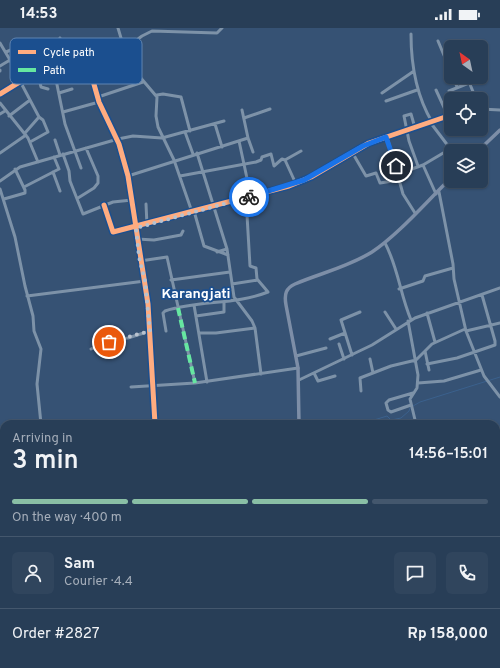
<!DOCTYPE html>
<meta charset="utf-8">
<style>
:root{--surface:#283e57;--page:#30455d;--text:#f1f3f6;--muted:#a5aeba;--line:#44576d;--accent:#8abfa5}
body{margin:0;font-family:Overpass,sans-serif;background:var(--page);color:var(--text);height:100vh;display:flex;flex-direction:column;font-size:15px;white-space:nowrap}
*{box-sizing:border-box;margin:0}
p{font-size:13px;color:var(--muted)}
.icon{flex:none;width:22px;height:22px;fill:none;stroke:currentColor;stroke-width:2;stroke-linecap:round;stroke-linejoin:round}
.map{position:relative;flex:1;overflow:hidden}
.sheet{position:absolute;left:0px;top:392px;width:500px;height:248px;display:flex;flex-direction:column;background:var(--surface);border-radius:12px 12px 0 0;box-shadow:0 1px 3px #0004,0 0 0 1px var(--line)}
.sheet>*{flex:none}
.needle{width:26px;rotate:327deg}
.buttons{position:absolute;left:444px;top:12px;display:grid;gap:8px}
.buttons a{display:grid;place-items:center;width:44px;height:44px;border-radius:6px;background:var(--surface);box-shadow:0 1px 3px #0004,0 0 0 1px var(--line);font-size:20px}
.pin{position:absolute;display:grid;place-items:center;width:34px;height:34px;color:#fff;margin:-17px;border:2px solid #fff;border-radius:50%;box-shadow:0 1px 4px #0007}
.courier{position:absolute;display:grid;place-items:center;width:40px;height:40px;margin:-20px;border:3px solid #1a73e8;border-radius:50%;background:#fff;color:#222;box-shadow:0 1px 5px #0007}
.overview em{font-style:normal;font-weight:600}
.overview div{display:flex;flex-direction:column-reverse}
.overview{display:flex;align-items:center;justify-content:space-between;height:68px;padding:0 12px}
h1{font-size:26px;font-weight:600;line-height:30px}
.bar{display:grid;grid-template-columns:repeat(4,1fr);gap:6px 4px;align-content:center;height:48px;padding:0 12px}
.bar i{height:5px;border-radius:3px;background:var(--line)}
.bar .selected{background:var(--accent)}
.bar p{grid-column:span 4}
.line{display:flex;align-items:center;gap:10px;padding:0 12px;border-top:1px solid var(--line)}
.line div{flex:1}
.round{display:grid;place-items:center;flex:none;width:42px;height:42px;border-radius:6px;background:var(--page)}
.status{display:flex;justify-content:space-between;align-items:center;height:28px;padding:0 20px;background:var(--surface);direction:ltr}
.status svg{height:11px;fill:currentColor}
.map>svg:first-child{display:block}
</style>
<div class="status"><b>14:53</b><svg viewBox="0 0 49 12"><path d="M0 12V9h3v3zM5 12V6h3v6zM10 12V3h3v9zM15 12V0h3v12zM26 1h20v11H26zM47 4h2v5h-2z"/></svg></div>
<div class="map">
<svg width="500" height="640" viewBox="0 0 500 640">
<rect width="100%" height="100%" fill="#365274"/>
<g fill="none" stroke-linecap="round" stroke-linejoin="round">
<path stroke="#3b618d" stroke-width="1" d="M413,378l7,-4 80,-25
M361,396l26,-8 4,4 10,-2 8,-7 1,-3"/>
<path stroke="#7d92a8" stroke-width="3" d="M118,0l6,20
M411,6c0,31 5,61 21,88
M60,10l10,26
M438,13l13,31
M0,15l13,22 8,-3 3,5 4,-1 6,9
M83,17l4,14 37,-11 5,2 11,27 17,20 -1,19 2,11 16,33 18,52
M453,17l1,2
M126,20l16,-12 10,-5 65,2 5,-5
M6,24l24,-10 15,30
M0,38l10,-6
M0,42v1
M54,42l11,54 16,44
M38,47l3,12 7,2
M453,49l4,10
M467,49l9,22
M20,53l19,36 -14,16
M436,62l12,26
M449,63l20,-8
M59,65l13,-4
M382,65l32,-22
M0,66l26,-16 61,-19 1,4 11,39 20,42 9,32 20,128 7,120
M157,67l6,-1 18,3 9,34
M98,69l45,-15
M386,73l31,-11
M0,75l28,35 10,24
M481,81l19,1
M63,84l36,-10
M0,86l5,-3
M9,88l21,-16
M244,90l26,-9
M430,94l22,29
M215,96l7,23
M415,100l-4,-14 -7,2 5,25 9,25
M185,104l8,22
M387,109l16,57 12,19
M248,110l5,14
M55,112l5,15
M239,113l12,56
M30,114l18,-10 -5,-12 -4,-3
M352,124l14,24 10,-3 4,10 19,-3
M0,125l26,-18
M197,125l30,96 7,48 18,24 3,7 6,46
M63,126l6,17 1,10 13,33 30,-12 19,-2
M285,132l16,-9
M423,137l13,29
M53,144l7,19
M398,146l25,-9 27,-16
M128,148l120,-38 -6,-28
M180,148l76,-14 5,-2 1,-3 9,-3 3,12 8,-7 3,1 11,24
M0,153l20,-14 98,-28 15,-3 29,2 62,-17
M24,159l35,-18 -5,-12
M0,161l15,48 10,49 8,30 1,15 7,18 -4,35 4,40
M439,164l14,72 1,15 12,52 18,45 16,21
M78,170l16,-10 4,-5v-7l-12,-28
M4,171l21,-6v-3l-10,-21
M146,176l1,21
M104,177l9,27 176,-46 22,-9 58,-34 82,-28
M194,183l10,35 24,9
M137,211l17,1 27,-5 2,-4
M385,215c13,24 15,51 26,77
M217,224l10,-3
M140,233l27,-4 28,126
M171,252l59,-8
M232,256l26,-4
M399,261l24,-8 2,-5 28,-8
M27,268l118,-15
M194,277l13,77
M385,284l11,17
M427,285l8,29
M196,288l28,-4v-10
M408,293l10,54 -1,13 -7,11 6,25
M166,303l-3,-18 2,-2c34,-11 70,-6 103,-19l-11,-13 -1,-11 -6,-2 -3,-51 -3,-16
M466,303l34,-8
M200,305h16l39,-5
M330,311l15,-6
M339,316l5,15
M91,321l22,-10 15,-1 22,-7
M425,323l4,19
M352,327l-11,-35 19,-8
M296,328l30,-8
M370,331l3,14
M427,336l30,-6 38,-13v-4l-13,-46
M314,345l4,8 17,-5
M299,352l73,-35 43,-27 85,-30
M418,355l26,-2 37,-11
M131,359l64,-4 103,-15
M361,363l-1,-13 31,-12 25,-6 16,-16 33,-15
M411,377l-20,7 -3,-2 -2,-7 3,-3 24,-7
M117,394l38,-1
M468,396l2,-2
M496,415l4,-1
M496,437l4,-2
M496,465l4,4
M496,487h4
M496,518l4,1
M496,535l4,3
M496,561h4
M0,602l4,-3
M0,613l4,19
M5,636v4
M63,636l2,4
M177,636l1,4
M317,636l1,4
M416,636v4
M49,640l10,-4
M154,640l7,-2 1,-2
M219,640l8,-2
M242,640l16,-4
M369,640l12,-4"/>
<path stroke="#7d8ea7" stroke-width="3.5" d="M478,123l22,-21
M299,396l-1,-56 -12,-63c-2,-11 0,-17 9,-21 26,-11 53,-17 77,-32 27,-18 55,-51 79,-74"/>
<path stroke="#7e92a7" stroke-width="4.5" d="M0,496h4
M0,501h4
M496,602l4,2
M496,606l4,2"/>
<path stroke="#66e7a1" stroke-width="4" stroke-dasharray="8 4" stroke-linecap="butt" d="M83,17l4,14
M178,280l17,75"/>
<g stroke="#1b4f8f" stroke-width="8">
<path id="cycleway" d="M0,66l26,-16 61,-19 1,4 11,39 20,42 9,32 20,128 7,120
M104,177l9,27 176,-46 22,-9 58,-34 82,-28"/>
</g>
<use href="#cycleway" stroke="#ffac80" stroke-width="5"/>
</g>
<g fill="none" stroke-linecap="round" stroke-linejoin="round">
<path stroke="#b9c2ce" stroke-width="4" stroke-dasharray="0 7.2" d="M109,314l41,-11 -5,-50 -6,-24 -3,-29 113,-31"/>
<path stroke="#1a73e8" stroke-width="5" d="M249,169l55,-17 59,-34 23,-9 10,29"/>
</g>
<g text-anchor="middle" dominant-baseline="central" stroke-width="3.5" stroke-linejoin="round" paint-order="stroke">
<g font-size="14" font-weight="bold" fill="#fff" stroke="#1b4f8f">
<text x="196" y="266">Karangjati</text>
</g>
</g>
<rect x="10" y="10" width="132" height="46" rx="6" fill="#1b4f8f" stroke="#5f84b1" stroke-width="1"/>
<rect x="18" y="22" width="18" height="4" fill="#ffac80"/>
<rect x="18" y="40" width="18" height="4" fill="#66e7a1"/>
<g font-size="11" fill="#fff">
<text x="43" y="28">Cycle path</text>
<text x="43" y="46">Path</text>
</g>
</svg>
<div class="buttons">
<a><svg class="needle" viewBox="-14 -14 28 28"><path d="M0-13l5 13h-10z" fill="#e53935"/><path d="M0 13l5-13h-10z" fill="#a5aeba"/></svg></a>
<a><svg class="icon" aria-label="locate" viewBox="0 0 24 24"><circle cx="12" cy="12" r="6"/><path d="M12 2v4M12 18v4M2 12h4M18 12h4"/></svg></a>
<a><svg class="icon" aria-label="layers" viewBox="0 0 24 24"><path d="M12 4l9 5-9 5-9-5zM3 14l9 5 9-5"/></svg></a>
</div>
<div class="pin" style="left:109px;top:314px;background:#ea580c"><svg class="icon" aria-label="bag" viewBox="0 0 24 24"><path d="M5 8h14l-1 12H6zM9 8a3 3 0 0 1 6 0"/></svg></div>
<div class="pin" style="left:396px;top:138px;background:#1f2937"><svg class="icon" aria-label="home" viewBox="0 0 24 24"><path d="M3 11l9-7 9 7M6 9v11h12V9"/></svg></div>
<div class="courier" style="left:249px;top:169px"><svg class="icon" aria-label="bike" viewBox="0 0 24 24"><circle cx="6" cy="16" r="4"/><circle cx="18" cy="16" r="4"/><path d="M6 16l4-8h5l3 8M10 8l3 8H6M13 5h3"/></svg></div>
<section class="sheet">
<div class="overview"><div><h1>3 min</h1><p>Arriving in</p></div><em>14:56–15:01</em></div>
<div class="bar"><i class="selected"></i><i class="selected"></i><i class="selected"></i><i></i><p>On the way · 400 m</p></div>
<div class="line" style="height:72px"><a class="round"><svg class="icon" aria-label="person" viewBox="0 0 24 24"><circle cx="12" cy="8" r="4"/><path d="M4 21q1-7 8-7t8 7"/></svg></a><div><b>Sam</b><p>Courier · 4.4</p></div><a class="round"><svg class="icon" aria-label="chat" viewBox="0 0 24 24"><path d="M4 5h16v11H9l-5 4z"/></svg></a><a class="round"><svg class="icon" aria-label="phone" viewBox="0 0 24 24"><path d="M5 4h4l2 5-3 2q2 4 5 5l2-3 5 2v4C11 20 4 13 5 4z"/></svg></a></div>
<div class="line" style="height:52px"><div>Order #2827</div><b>Rp 158,000</b></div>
</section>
</div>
